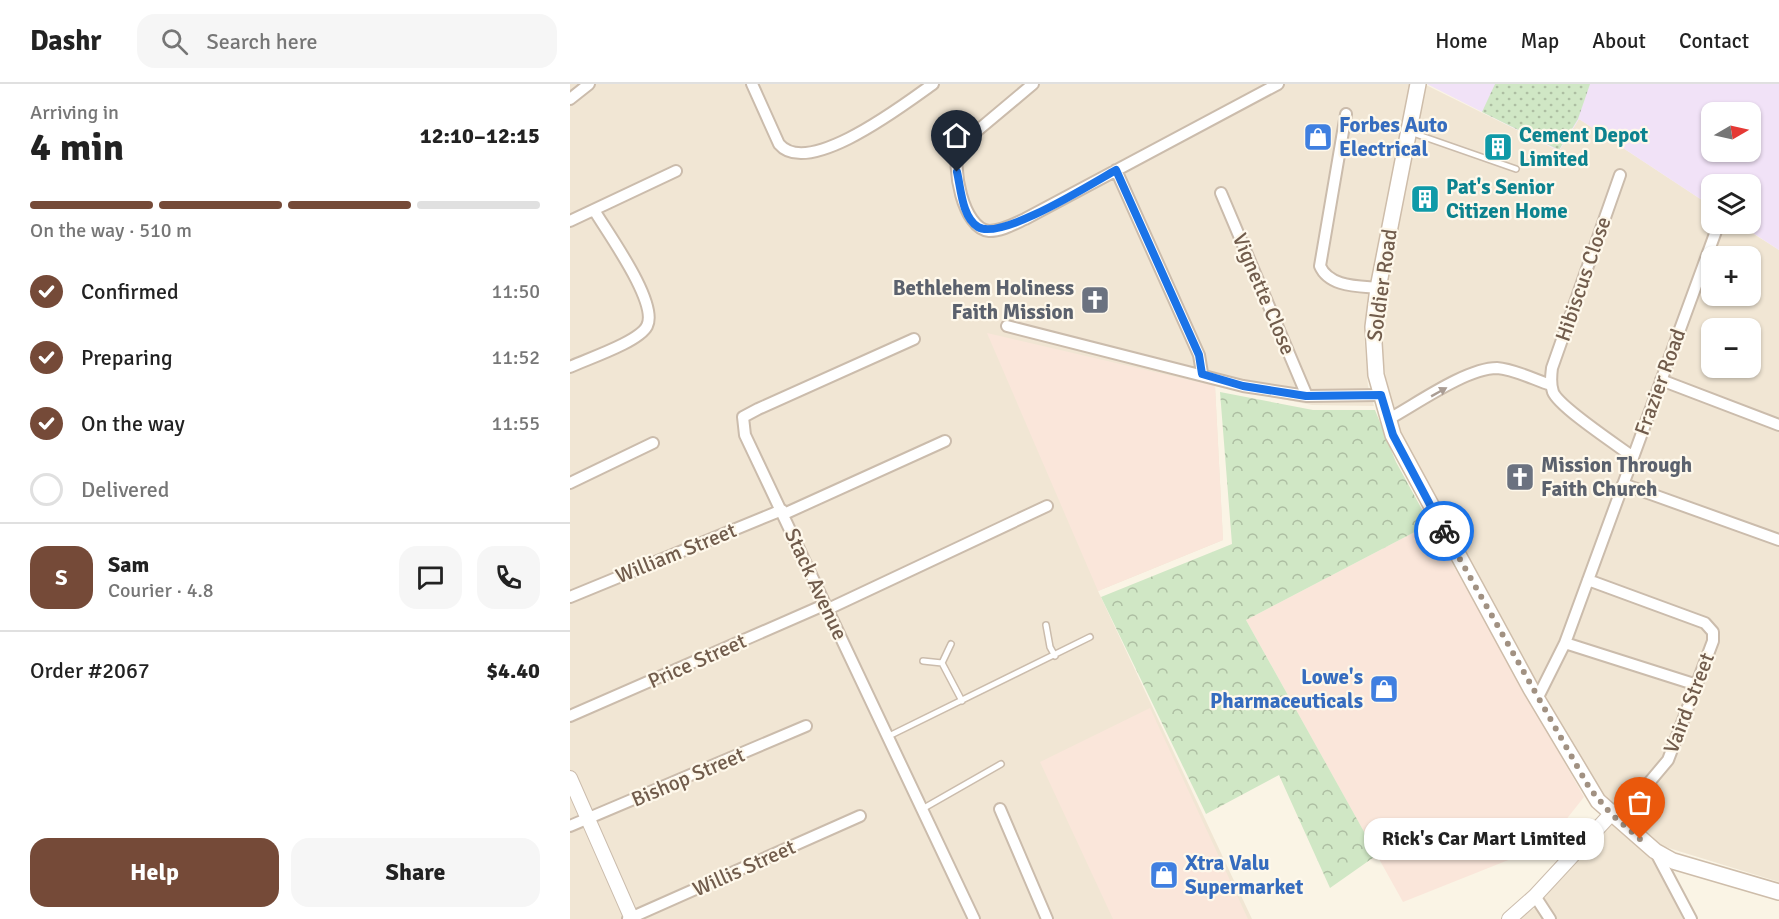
<!DOCTYPE html>
<meta charset="utf-8">
<style>
:root{--surface:#fff;--page:#f6f6f6;--text:#222;--muted:#767676;--line:#e0e0e0;--accent:#754a38}
body{margin:0;font-family:Signika,sans-serif;background:var(--page);color:var(--text);height:100vh;display:flex;flex-direction:column;font-size:22px;white-space:nowrap}
*{box-sizing:border-box;margin:0}
p{font-size:20px;color:var(--muted)}
.icon{flex:none;width:33px;height:33px;fill:none;stroke:currentColor;stroke-width:2;stroke-linecap:round;stroke-linejoin:round}
.map{position:relative;flex:1;overflow:hidden}
.drawer{display:flex;flex-direction:column;background:var(--surface);width:570px}
.drawer>*{flex:none}
.needle{width:39px;rotate:81deg}
.controls{position:absolute;left:1131px;top:18px;display:grid;gap:12px}
.controls a{display:grid;place-items:center;width:60px;height:60px;border-radius:12px;background:var(--surface);box-shadow:0 2px 4px #0004;font-size:30px}
.pin{position:absolute;display:grid;place-items:center;width:51px;height:51px;color:#fff;margin:-62px -26px;border-radius:50% 50% 50% 0;rotate:-45deg;box-shadow:0 0 6px #0007}
.pin .icon{rotate:45deg}
.courier{position:absolute;display:grid;place-items:center;width:60px;height:60px;margin:-30px;border:4px solid #1a73e8;border-radius:50%;background:#fff;color:#222;box-shadow:0 2px 8px #0007}
.bubble{position:absolute;height:42px;border-radius:18px;background:var(--surface);box-shadow:0 2px 4px #0004;font-size:20px;font-weight:700;line-height:42px;text-align:center}
.summary em{font-style:normal;font-weight:700}
.summary div{display:flex;flex-direction:column-reverse}
.summary{display:flex;align-items:center;justify-content:space-between;height:102px;padding:0 30px}
h1{font-size:39px;font-weight:700;line-height:45px}
.bar{display:grid;grid-template-columns:repeat(4,1fr);gap:9px 6px;align-content:center;height:72px;padding:0 30px}
.bar i{height:8px;border-radius:4px;background:var(--line)}
.bar .current{background:var(--accent)}
.bar p{grid-column:span 4}
.line{display:flex;align-items:center;gap:15px;padding:0 30px;border-top:2px solid var(--line)}
.line div{flex:1}
.round{display:grid;place-items:center;flex:none;width:63px;height:63px;border-radius:18px;background:var(--page)}
ol{padding:0 30px;list-style:none}
li{display:flex;align-items:center;gap:18px;height:66px}
li p{margin-inline-start:auto}
li .icon{padding:6px;border-radius:50%;background:var(--accent);color:#fff;stroke-width:4}
li:last-child{color:var(--muted)}
li i{width:33px;height:33px;border:3px solid var(--line);border-radius:50%}
.cta{display:flex;gap:12px;margin-top:auto;padding:12px 30px}
.cta a{flex:1;height:69px;border-radius:18px;background:var(--accent);color:#fff;font-size:24px;font-weight:700;line-height:69px;text-align:center}
.cta a+a{background:var(--page);color:var(--text)}
header{display:flex;align-items:center;gap:36px;box-sizing:border-box;height:84px;padding:0 30px;background:var(--surface);border-bottom:2px solid var(--line)}
header strong{font-size:28px}
nav{display:flex;gap:33px;margin-inline-start:auto;font-size:21px}
.search{width:420px;height:54px;background:var(--page);display:flex;align-items:center;gap:15px;box-sizing:border-box;padding:0 21px;border-radius:18px;color:var(--muted);font-size:22px}
main{display:flex;flex:1;min-height:0}
.map>svg:first-child{display:block}
</style>
<header>
<strong>Dashr</strong>
<div class="search"><svg class="icon" aria-label="search" viewBox="0 0 24 24"><circle cx="10" cy="10" r="6"/><path d="M15 15l6 6"/></svg>Search here</div>
<nav><a>Home</a><a>Map</a><a>About</a><a>Contact</a></nav>
</header>
<main>
<section class="drawer">
<div class="summary"><div><h1>4 min</h1><p>Arriving in</p></div><em>12:10–12:15</em></div>
<div class="bar"><i class="current"></i><i class="current"></i><i class="current"></i><i></i><p>On the way · 510 m</p></div>
<ol>
<li><svg class="icon" aria-label="check" viewBox="0 0 24 24"><path d="M5 12l5 5 9-10"/></svg>Confirmed<p>11:50</p></li>
<li><svg class="icon" aria-label="check" viewBox="0 0 24 24"><path d="M5 12l5 5 9-10"/></svg>Preparing<p>11:52</p></li>
<li><svg class="icon" aria-label="check" viewBox="0 0 24 24"><path d="M5 12l5 5 9-10"/></svg>On the way<p>11:55</p></li>
<li><i></i>Delivered</li>
</ol>
<div class="line" style="height:108px"><b class="round" style="background:var(--accent);color:#fff">S</b><div><b>Sam</b><p>Courier · 4.8</p></div><a class="round"><svg class="icon" aria-label="chat" viewBox="0 0 24 24"><path d="M4 5h16v11H9l-5 4z"/></svg></a><a class="round"><svg class="icon" aria-label="phone" viewBox="0 0 24 24"><path d="M5 4h4l2 5-3 2q2 4 5 5l2-3 5 2v4C11 20 4 13 5 4z"/></svg></a></div>
<div class="line" style="height:78px"><div>Order #2067</div><b>$4.40</b></div>
<div class="cta"><a>Help</a><a>Share</a></div>
</section>
<div class="map">
<svg width="1209" height="835" viewBox="0 0 1209 835">
<defs>
<pattern id="forest-crowns" width="20" height="18" patternUnits="userSpaceOnUse" patternTransform="scale(1.5)"><rect width="20" height="18" fill="#d0e7c5"/><path d="M2 6a3 3 0 1 1 6 0M12 15a3 3 0 1 1 6 0" fill="none" stroke="#adbea2"/></pattern>
<pattern id="park-dots" width="8" height="8" patternUnits="userSpaceOnUse" patternTransform="scale(1.5)"><rect width="8" height="8" fill="#d0e7c5"/><path d="M2 2h.1M6 6h.1" fill="none" stroke="#adbea2" stroke-width="1.8" stroke-linecap="round"/></pattern>
</defs>
<rect width="100%" height="100%" fill="#faf4e5"/>
<path fill="#f1e6d4" fill-rule="evenodd" d="M0,0h842l-48,251 4,51 6,20 -62,-1 -97,-19 8,154 -125,51 154,328h-682z
M856,1l133,66 20,-32 132,87 1,18h26l41,26v632l-120,-37 -59,-49 -182,-325 -27,-63 -11,-66 8,-67zM1142,172h38v40h-38zM1142,244h38v40h-38z
M1041,737l47,45 25,53h-165l18,-12z"/>
<path fill="#fae6da" d="M417,249l228,53 8,154 -125,51z
M860,440l154,273 -38,48 -143,57 -157,-282z
M580,624l98,211h-135l-73,-157z"/>
<path fill="#f1e2f7" fill-rule="evenodd" d="M857,0h352v166l-40,-26h11v-40h-38l-1,22 -132,-87 -20,32zM1142,28h38v40h-38z"/>
<path fill="url(#forest-crowns)" d="M650,308l93,18h62l21,52 34,62 -184,96 131,235 -47,33 -51,-113 -73,39 -105,-217 131,-53z"/>
<path fill="url(#park-dots)" d="M925,0h95l-12,35 -19,31 -77,-38z"/>
<g fill="none" stroke-linecap="round" stroke-linejoin="round">
<g stroke="#cbbcac" stroke-width="8">
<path id="service" d="M840,48l106,37
M476,541l4,22 5,9
M381,560l-9,19 20,38
M353,577l19,2
M319,652l201,-99
M354,724l77,-44"/>
</g>
<g stroke="#cbbcac" stroke-width="14">
<path id="minor" d="M182,0l27,60c29,35 127,-41 154,-60
M463,0l-74,62c-8,20 4,83 30,85 13,0 25,-7 36,-12l253,-135
M0,15l19,-15
M776,30l-26,152c9,21 38,20 58,22
M546,86l83,185 3,18
M1050,91l-68,193c-1,8 -2,16 1,24 6,15 64,53 80,65
M651,109l86,203
M0,137l106,-50
M437,242l236,60 64,10 74,-1
M344,255l-156,70 -15,8 2,18 229,484
M0,283c17,-8 69,-25 77,-41 12,-23 -40,-94 -53,-116
M1091,296l118,45
M817,336c28,-15 79,-52 110,-52 17,1 38,12 54,17
M0,399l83,-40
M1053,400l156,56
M214,430l161,-73
M1018,496l117,43 8,9v9l-45,119 -21,25 -36,29
M0,513l212,-87
M256,526l221,-104
M995,559l132,42
M967,615l28,-56 151,-412
M0,632l254,-111
M430,725l47,110
M0,742l236,-100
M1085,767l36,68
M965,812l15,23
M58,835l232,-103"/>
</g>
<g stroke="#cbbcac" stroke-width="16">
<path id="tertiary" d="M0,694l62,141
M939,835l26,-23 76,-82"/>
</g>
<g stroke="#cebdaa" stroke-width="18">
<path id="secondary" d="M848,0l-40,204 -5,39 3,48 17,60 138,254 67,112 57,50 18,10 106,31"/>
</g>
<use href="#service" stroke="#fff" stroke-width="5"/>
<use href="#minor" stroke="#fff" stroke-width="10"/>
<use href="#tertiary" stroke="#fff" stroke-width="14"/>
<use href="#secondary" stroke="#fff" stroke-width="15"/>
</g>
<defs><path id="oneway-solid" d="M-6-.8H1V-3.2L6.5 0L1 3.2V.8H-6Z" transform="scale(1.5)"/></defs>
<use fill="#aa9d94" href="#oneway-solid" transform="translate(869 308) rotate(-29)"/>
<g fill="none" stroke-linecap="round" stroke-linejoin="round">
<path stroke="#a19182" stroke-width="6" stroke-dasharray="0 10.8" d="M874,447l146,258 21,25 29,25"/>
<path stroke="#1a73e8" stroke-width="8" d="M387,88c4,17 5,45 21,55 23,14 113,-43 138,-57l83,185 3,19 41,12 63,10 75,-1 12,40 51,96"/>
</g>
<defs>
<g id="shop-square" transform="scale(1.5)"><rect x="-9" y="-9" width="18" height="18" rx="4" fill="#3f7fe0" stroke="#fef8eb"/><path d="M-5-2.5h2.3a2.7 3.5 0 0 1 5.4 0H5L5.5 6h-11ZM-1.5-2.5h3a1.5 2.3 0 0 0-3 0Z" fill="#fff"/></g>
<g id="building-square" transform="scale(1.5)"><rect x="-9" y="-9" width="18" height="18" rx="4" fill="#0f9aa8" stroke="#fef8eb"/><path d="M-4-6H4V6H1V3H-1V6H-4ZM-2.5-4.3h1.7v1.8h-1.7ZM.8-4.3h1.7v1.8H.8ZM-2.5-1h1.7V.8h-1.7ZM.8-1h1.7V.8H.8Z" fill="#fff"/></g>
<g id="church-square" transform="scale(1.5)"><rect x="-9" y="-9" width="18" height="18" rx="4" fill="#6b7280" stroke="#fef8eb"/><path d="M-1.2-6h2.4v3.5h3.3v2.4h-3.3V6h-2.4V-.1h-3.3v-2.4h3.3Z" fill="#fff"/></g>
</defs>
<g fill-rule="evenodd">
<use href="#shop-square" x="748" y="53"/>
<use href="#building-square" x="928" y="63"/>
<use href="#building-square" x="855" y="115"/>
<use href="#church-square" x="525" y="216"/>
<use href="#church-square" x="950" y="393"/>
<use href="#shop-square" x="814" y="605"/>
<use href="#shop-square" x="594" y="791"/>
</g>
<g text-anchor="middle" dominant-baseline="central" stroke-width="4.5" stroke-linejoin="round" paint-order="stroke">
<g font-size="21" font-weight="bold" fill="#366cbe" stroke="#fef8eb" text-anchor="start">
<text x="769" y="41">Forbes Auto<tspan x="769" dy="24">Electrical</tspan></text>
<text x="793" y="593" text-anchor="end">Lowe's<tspan x="793" dy="24">Pharmaceuticals</tspan></text>
<text x="615" y="779">Xtra Valu<tspan x="615" dy="24">Supermarket</tspan></text>
</g>
<g font-size="21" font-weight="bold" fill="#0d838f" stroke="#fef8eb" text-anchor="start">
<text x="949" y="51">Cement Depot<tspan x="949" dy="24">Limited</tspan></text>
<text x="876" y="103">Pat's Senior<tspan x="876" dy="24">Citizen Home</tspan></text>
</g>
<g font-size="21" fill="#715c4c" stroke="#fef8eb">
<text transform="translate(1013 195) rotate(-71)">Hibiscus Close</text>
<text transform="translate(812 201) rotate(-82)">Soldier Road</text>
<text transform="translate(694 210) rotate(67)">Vignette Close</text>
<text transform="translate(1090 298) rotate(-70)">Frazier Road</text>
<text transform="translate(106 469) rotate(-22)">William Street</text>
<text transform="translate(246 500) rotate(65)">Stack Avenue</text>
<text transform="translate(127 577) rotate(-24)">Price Street</text>
<text transform="translate(1119 619) rotate(-69)">Vaird Street</text>
<text transform="translate(118 693) rotate(-23)">Bishop Street</text>
<text transform="translate(174 784) rotate(-24)">Willis Street</text>
</g>
<g font-size="21" font-weight="bold" fill="#5b616d" stroke="#fef8eb" text-anchor="end">
<text x="504" y="204">Bethlehem Holiness<tspan x="504" dy="24">Faith Mission</tspan></text>
<text x="971" y="381" text-anchor="start">Mission Through<tspan x="971" dy="24">Faith Church</tspan></text>
</g>
</g>
</svg>
<div class="controls">
<a><svg class="needle" viewBox="-14 -14 28 28"><path d="M0-13l5 13h-10z" fill="#e53935"/><path d="M0 13l5-13h-10z" fill="#767676"/></svg></a>
<a><svg class="icon" aria-label="layers" viewBox="0 0 24 24"><path d="M12 4l9 5-9 5-9-5zM3 14l9 5 9-5"/></svg></a>
<a>+</a>
<a>−</a>
</div>
<div class="pin" style="left:1070px;top:755px;background:#ea580c"><svg class="icon" aria-label="bag" viewBox="0 0 24 24"><path d="M5 8h14l-1 12H6zM9 8a3 3 0 0 1 6 0"/></svg></div>
<div class="pin" style="left:387px;top:88px;background:#1f2937"><svg class="icon" aria-label="home" viewBox="0 0 24 24"><path d="M3 11l9-7 9 7M6 9v11h12V9"/></svg></div>
<div class="courier" style="left:874px;top:447px"><svg class="icon" aria-label="bike" viewBox="0 0 24 24"><circle cx="6" cy="16" r="4"/><circle cx="18" cy="16" r="4"/><path d="M6 16l4-8h5l3 8M10 8l3 8H6M13 5h3"/></svg></div>
<div class="bubble" style="left:794px;top:734px;width:240px">Rick's Car Mart Limited</div>
</div>
</main>
